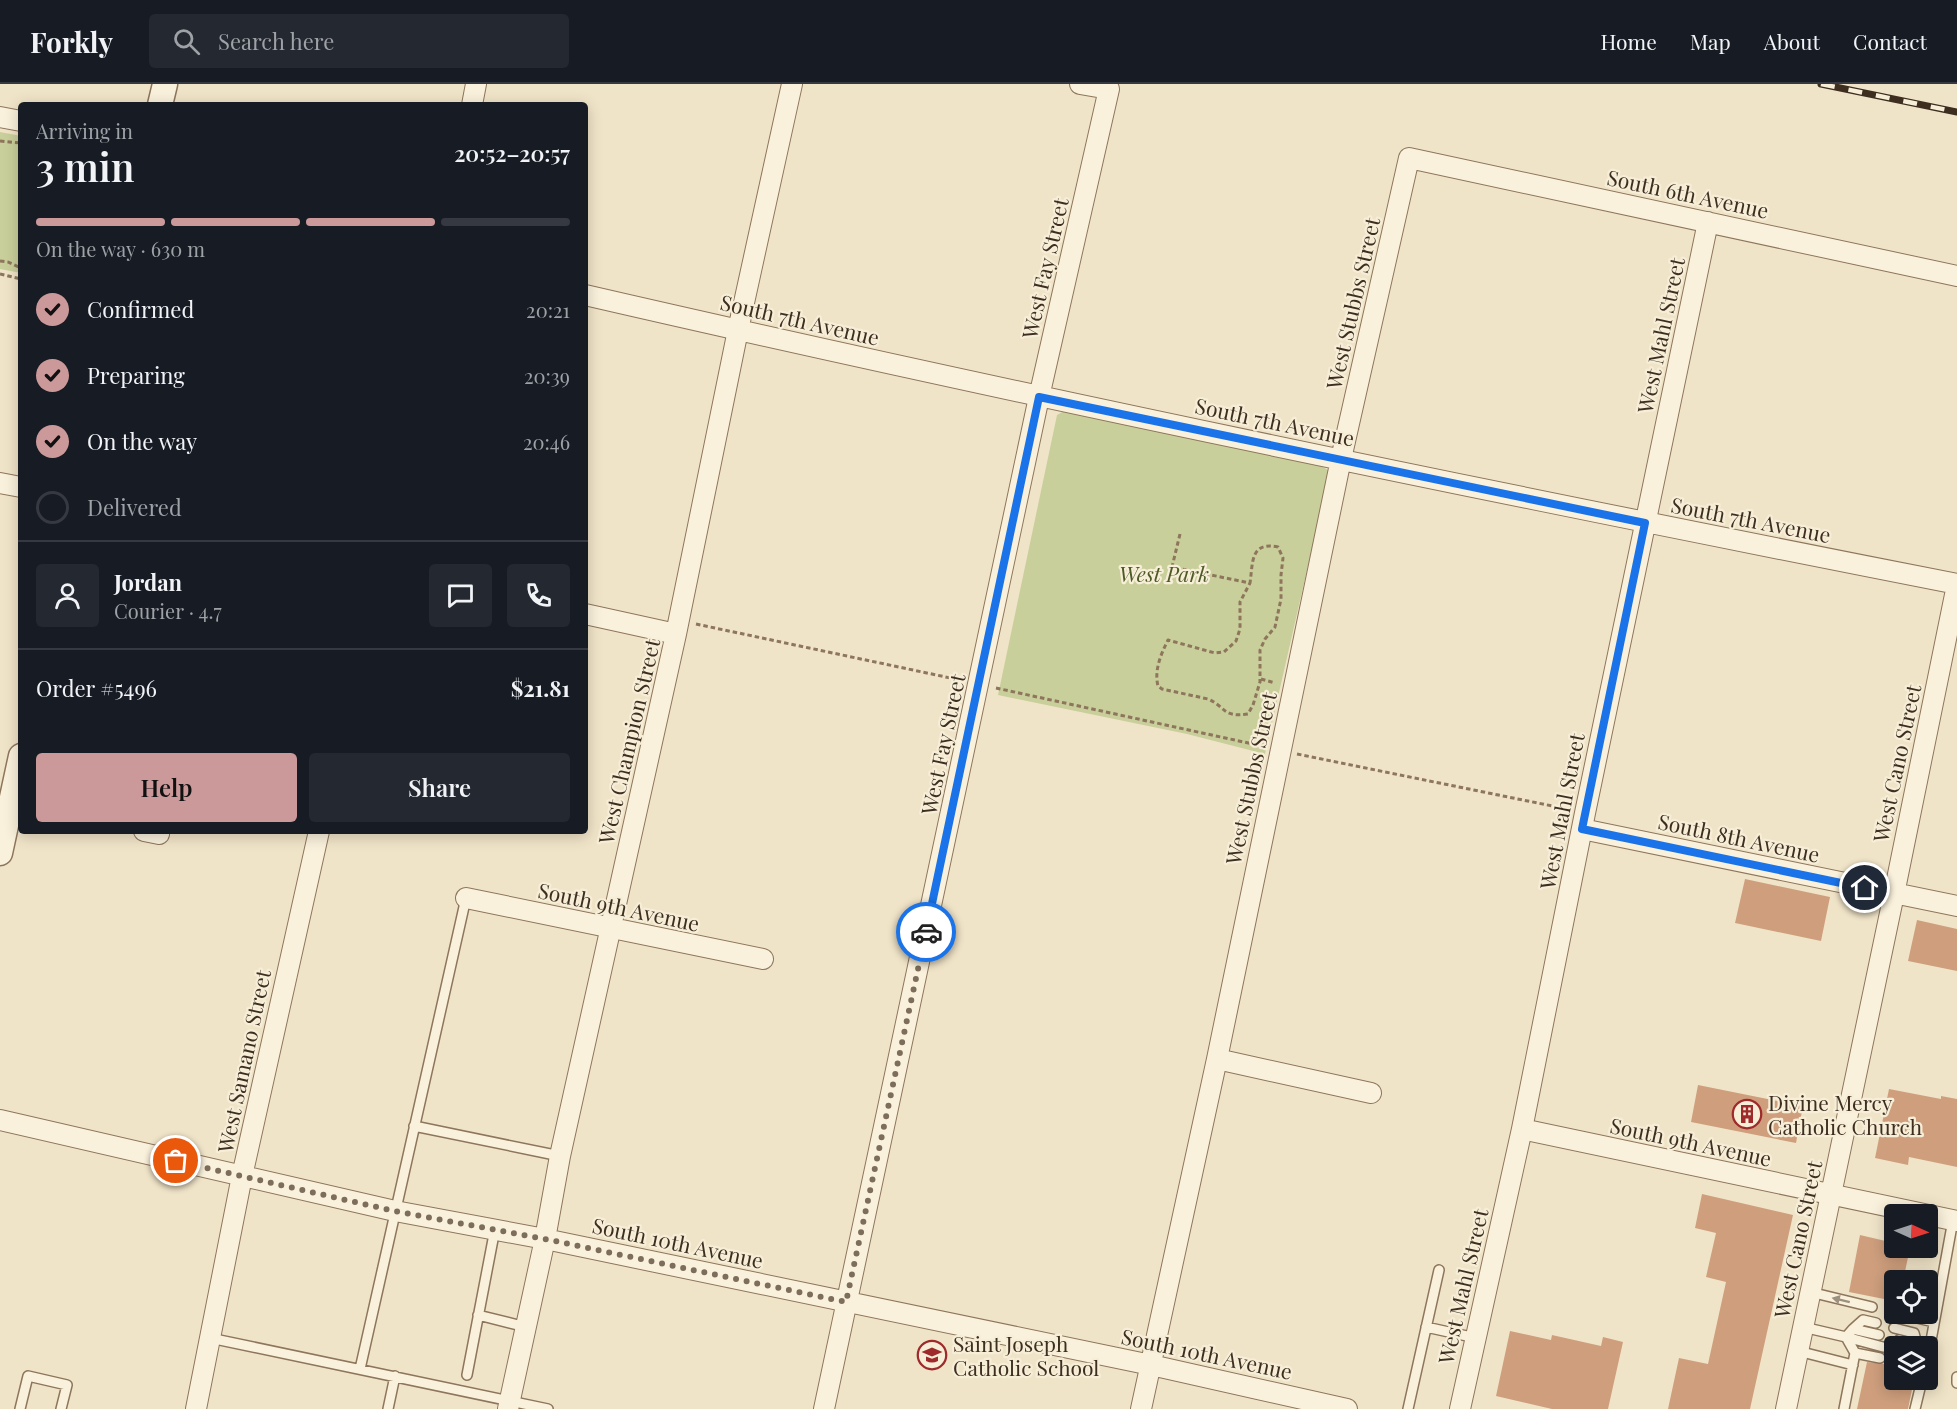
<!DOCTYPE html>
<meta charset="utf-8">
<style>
:root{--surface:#171b24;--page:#242831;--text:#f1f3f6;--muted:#9ea1a6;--line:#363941;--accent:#cc999b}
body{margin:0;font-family:"Playfair Display",serif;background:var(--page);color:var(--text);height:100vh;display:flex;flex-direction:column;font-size:22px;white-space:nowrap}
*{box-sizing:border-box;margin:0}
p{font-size:20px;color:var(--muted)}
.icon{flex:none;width:33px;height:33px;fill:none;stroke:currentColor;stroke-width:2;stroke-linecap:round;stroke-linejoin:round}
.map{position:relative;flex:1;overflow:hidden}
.side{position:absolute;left:18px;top:18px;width:570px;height:732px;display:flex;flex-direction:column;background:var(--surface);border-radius:6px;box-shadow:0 3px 15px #0003}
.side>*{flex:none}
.needle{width:39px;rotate:93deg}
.tools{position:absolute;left:1884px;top:1120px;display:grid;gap:12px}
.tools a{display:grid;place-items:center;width:54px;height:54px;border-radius:6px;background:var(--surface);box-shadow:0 3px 15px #0003;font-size:30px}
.pin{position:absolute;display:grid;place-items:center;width:51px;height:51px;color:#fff;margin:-26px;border:3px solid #fff;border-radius:50%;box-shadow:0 2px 6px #0007}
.courier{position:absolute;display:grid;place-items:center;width:60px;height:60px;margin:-30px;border:4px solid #1a73e8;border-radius:50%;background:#fff;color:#222;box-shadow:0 2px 8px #0007}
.overview em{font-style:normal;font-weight:600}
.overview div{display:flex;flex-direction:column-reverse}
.overview{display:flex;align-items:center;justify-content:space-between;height:102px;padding:0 18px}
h1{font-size:39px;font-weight:600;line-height:45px}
.bar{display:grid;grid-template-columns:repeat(4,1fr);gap:9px 6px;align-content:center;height:72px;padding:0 18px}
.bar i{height:8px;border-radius:4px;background:var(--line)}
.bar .active{background:var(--accent)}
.bar p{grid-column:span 4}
.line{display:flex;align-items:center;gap:15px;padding:0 18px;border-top:2px solid var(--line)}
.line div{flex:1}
.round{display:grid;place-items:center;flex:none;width:63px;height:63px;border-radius:6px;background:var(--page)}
ol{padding:0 18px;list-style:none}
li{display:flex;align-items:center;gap:18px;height:66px}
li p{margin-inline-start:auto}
li .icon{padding:6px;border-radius:50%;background:var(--accent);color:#111;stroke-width:4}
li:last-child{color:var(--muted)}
li i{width:33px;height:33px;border:3px solid var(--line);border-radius:50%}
.cta{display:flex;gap:12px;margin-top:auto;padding:12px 18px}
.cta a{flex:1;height:69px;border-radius:6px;background:var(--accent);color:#111;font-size:24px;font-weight:600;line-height:69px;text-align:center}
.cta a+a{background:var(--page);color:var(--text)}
header{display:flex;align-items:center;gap:36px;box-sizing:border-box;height:84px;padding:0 30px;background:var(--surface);border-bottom:2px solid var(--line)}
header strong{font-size:28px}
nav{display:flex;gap:33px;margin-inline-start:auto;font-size:21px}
.search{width:420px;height:54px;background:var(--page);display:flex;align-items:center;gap:15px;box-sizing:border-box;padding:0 21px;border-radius:6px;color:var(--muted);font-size:22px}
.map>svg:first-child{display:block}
</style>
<header>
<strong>Forkly</strong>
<div class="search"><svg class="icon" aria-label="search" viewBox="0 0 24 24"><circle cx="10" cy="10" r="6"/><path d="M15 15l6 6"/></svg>Search here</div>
<nav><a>Home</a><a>Map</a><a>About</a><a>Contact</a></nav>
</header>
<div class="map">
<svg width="1957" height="1325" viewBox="0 0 1957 1325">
<rect width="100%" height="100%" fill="#f0e4c8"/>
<path fill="#c9cf9b" d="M0,48l21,4v137l-21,-4z
M1064,327l252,52 12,7v8l-63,276 -78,-20 -189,-39 59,-280z"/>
<path fill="#cf9f7d" d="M1745,795l85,18 -9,44 -86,-18z
M1917,836l40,9v42l-49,-10z
M1698,1001l105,21 -7,37 -105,-21z
M1889,1005l52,10v-3l16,3v68l-48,-10 -1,8 -33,-7z
M1702,1110l91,21 -43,194h-82l11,-51 29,6 18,-82 -20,-5 10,-44 -21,-5z
M1860,1151l34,8v5h16l-7,33h-9v20l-45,-9z
M1510,1247l41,9 1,-5 49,11 2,-9 20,5 -15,67h-56l-56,-13z
M1867,1278l27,3v15h20l-6,29h-51z"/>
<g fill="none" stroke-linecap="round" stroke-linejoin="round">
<g stroke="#8d765c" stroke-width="12">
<path id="service" d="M414,1042l146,30
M1810,1208l62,15
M1900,1230l34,8
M478,1231l48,12
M1426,1243l50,11
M1803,1243l43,10 9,16 25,5
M1894,1244l20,5 3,11
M1853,1245l10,-9 13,3
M1879,1251l-26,-6 -7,8 37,10
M210,1254l338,71
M1899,1256l18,4v3
M1798,1267l55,14
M1928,1273l25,-137
M360,1285l106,-471
M467,1291l28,-146
M1957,1293v6
M20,1325l8,-33 39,9 -6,24
M388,1325l7,-33
M1408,1325l31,-139
M1844,1325l11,-56
M1915,1325l7,-29"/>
</g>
<g stroke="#8d765c" stroke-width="22">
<path id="minor" d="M472,21l4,-21
M0,33l21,4
M585,211c455,105 914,199 1372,289
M0,399l21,4
M585,530l91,20
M1582,745l375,77
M144,747l15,3
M466,814l297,61
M1217,975l154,34
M0,1036l395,91 150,28 606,126 196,44
M1522,1045l435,92
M196,1325l46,-233 77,-345
M508,1325l37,-170 15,-83 116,-522 62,-304 54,-246
M824,1325l215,-1012 70,-308 -29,-5
M1141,1325l76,-350 124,-600 68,-301 548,118
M1460,1325l62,-280 63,-316 123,-591
M1786,1325l108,-515 63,-309"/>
</g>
<g stroke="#8d765c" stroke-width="27">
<path id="tertiary" d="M160,21l5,-21
M0,769l21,-97"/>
</g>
<path stroke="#8d765c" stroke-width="3" stroke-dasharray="4.5 3" stroke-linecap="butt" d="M0,57l21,2
M0,177l8,1 13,6
M0,190l21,5
M1180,450l-8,33 78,16c3,-20 0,-42 28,-36l5,11 -2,17v24l-6,28 -10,12 -5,11v32l-7,23 -5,9c-25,4 -22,-7 -40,-15l-46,-10 -4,-3c-4,-16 3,-32 10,-46l47,13 9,-1 12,-11 4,-12v-27l10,-19
M696,540l264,56
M1261,595l14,4
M996,604l266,58
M1297,670l270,55"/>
<use href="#service" stroke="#faf1dc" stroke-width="9"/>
<use href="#minor" stroke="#faf1dc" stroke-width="20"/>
<use href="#tertiary" stroke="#faf1dc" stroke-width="24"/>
<g stroke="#3d2e20" stroke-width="7">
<path id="rail" d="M1821,0l136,28"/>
</g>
<use href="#rail" stroke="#f7eed8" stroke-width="4.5" stroke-dasharray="14" stroke-linecap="butt"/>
</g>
<defs><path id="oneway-solid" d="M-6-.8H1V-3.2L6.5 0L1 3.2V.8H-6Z" transform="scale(1.5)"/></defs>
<use fill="#9c907e" href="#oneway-solid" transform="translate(1841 1216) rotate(-166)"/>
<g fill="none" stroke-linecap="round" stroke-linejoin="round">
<path stroke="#7c6e5b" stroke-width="6" stroke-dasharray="0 10.8" d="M176,1077l218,50 151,28 301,63 80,-370"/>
<path stroke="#1a73e8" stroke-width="8" d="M926,848l113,-535 606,126 -63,306 283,59"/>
</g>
<defs>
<g id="building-ring" transform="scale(1.5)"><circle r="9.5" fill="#f7eed8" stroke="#9e2a2b" stroke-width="1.5"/><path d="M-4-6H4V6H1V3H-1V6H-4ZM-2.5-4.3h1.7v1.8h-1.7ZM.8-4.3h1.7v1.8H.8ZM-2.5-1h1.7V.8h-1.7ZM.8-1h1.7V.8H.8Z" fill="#9e2a2b"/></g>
<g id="school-ring" transform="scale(1.5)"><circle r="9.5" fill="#f7eed8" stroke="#9e2a2b" stroke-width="1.5"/><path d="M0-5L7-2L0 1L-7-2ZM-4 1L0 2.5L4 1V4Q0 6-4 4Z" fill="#9e2a2b"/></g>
</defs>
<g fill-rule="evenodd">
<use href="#building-ring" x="1747" y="1030"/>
<use href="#school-ring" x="932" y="1271"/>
</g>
<g text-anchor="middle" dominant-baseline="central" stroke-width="4.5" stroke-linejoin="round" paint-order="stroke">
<g font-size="21" fill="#3d2e20" stroke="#f7eed8">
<text transform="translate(1688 109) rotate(12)">South 6th Avenue</text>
<text transform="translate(1044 184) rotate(-77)">West Fay Street</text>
<text transform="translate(1352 219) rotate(-77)">West Stubbs Street</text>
<text transform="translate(800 235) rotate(13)">South 7th Avenue</text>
<text transform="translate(1660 251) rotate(-78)">West Mahl Street</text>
<text transform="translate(1275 337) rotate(12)">South 7th Avenue</text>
<text transform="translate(1751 435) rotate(11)">South 7th Avenue</text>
<text transform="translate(628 657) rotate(-77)">West Champion Street</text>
<text transform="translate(942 660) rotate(-78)">West Fay Street</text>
<text transform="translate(1896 679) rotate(-78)">West Cano Street</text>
<text transform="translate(1250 694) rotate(-78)">West Stubbs Street</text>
<text transform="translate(1561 727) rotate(-79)">West Mahl Street</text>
<text transform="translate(1739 753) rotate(12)">South 8th Avenue</text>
<text transform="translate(619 822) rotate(12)">South 9th Avenue</text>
<text transform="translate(243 977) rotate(-78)">West Samano Street</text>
<text transform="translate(1691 1057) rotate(12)">South 9th Avenue</text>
<text transform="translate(1797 1155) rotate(-78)">West Cano Street</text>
<text transform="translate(678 1158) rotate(12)">South 10th Avenue</text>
<text transform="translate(1462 1202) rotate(-77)">West Mahl Street</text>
<text transform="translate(1207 1269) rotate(12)">South 10th Avenue</text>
</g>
<g font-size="21" font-style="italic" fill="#4d5a26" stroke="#f7eed8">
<text x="1164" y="489">West Park</text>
</g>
<g font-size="21" fill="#3d2e20" stroke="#f7eed8" text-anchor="start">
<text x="1768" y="1018">Divine Mercy<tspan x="1768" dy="24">Catholic Church</tspan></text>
<text x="953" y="1259">Saint Joseph<tspan x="953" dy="24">Catholic School</tspan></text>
</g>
</g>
</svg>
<div class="tools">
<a><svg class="needle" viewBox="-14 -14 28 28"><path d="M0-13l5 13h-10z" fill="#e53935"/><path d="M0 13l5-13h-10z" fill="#9ea1a6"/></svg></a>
<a><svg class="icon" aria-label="locate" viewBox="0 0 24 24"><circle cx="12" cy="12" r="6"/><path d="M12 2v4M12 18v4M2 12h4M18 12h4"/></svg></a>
<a><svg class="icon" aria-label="layers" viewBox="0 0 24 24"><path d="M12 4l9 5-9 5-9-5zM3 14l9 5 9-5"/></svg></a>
</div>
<div class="pin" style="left:176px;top:1077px;background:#ea580c"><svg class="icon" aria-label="bag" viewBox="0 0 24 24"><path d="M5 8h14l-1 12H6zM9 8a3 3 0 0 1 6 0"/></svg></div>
<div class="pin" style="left:1865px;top:804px;background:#1f2937"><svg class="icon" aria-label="home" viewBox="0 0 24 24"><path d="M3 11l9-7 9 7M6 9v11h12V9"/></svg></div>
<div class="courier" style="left:926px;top:848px"><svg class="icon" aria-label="car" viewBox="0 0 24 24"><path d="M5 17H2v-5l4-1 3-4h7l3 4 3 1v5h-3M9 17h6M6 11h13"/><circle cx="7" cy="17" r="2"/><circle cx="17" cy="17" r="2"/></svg></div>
<section class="side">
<div class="overview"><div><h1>3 min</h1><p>Arriving in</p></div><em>20:52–20:57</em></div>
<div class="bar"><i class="active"></i><i class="active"></i><i class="active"></i><i></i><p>On the way · 630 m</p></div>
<ol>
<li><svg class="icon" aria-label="check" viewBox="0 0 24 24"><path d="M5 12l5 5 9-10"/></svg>Confirmed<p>20:21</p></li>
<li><svg class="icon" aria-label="check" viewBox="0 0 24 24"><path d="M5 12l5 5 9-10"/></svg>Preparing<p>20:39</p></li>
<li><svg class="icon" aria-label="check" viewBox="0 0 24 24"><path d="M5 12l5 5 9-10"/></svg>On the way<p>20:46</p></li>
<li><i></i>Delivered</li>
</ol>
<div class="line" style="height:108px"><a class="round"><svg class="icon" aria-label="person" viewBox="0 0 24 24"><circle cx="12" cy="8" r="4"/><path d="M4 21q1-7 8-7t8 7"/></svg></a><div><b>Jordan</b><p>Courier · 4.7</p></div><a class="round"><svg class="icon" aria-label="chat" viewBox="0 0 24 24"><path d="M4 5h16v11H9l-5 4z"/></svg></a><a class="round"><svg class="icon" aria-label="phone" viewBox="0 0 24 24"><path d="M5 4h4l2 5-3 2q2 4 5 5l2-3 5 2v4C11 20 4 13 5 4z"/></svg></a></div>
<div class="line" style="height:78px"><div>Order #5496</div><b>$21.81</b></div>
<div class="cta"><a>Help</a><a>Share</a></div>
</section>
</div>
